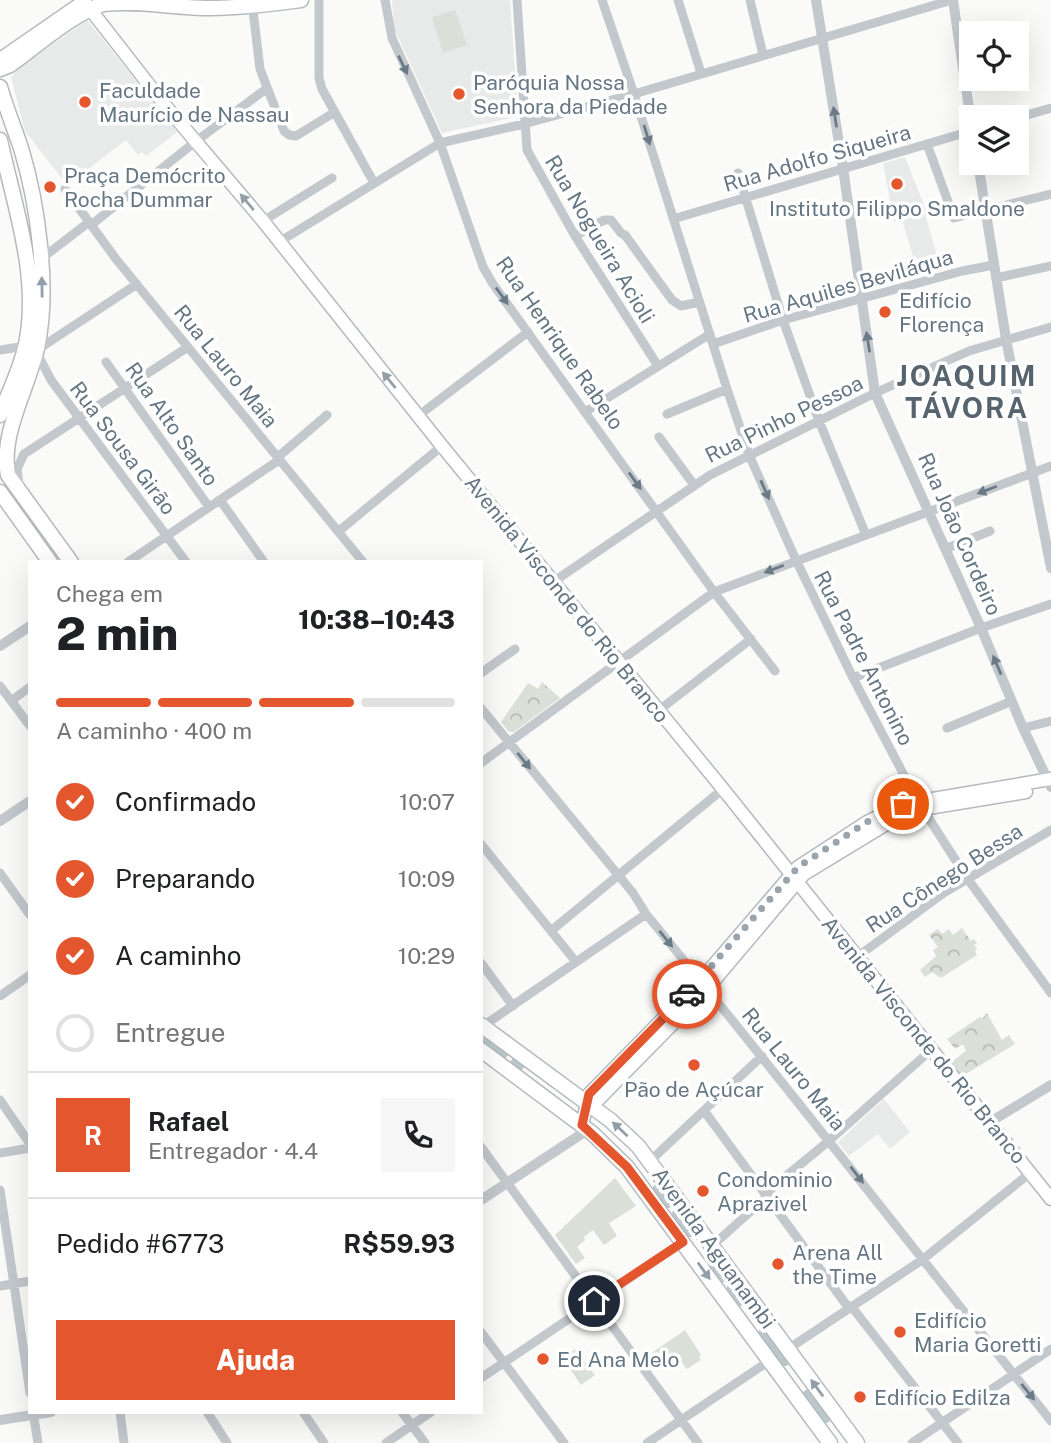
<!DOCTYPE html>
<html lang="pt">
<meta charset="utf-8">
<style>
:root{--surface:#fff;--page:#f6f6f6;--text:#202124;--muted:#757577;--line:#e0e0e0;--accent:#e4572e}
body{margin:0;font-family:"Public Sans",sans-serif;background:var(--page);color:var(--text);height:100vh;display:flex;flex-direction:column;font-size:26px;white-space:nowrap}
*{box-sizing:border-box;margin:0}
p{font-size:23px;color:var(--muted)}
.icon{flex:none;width:38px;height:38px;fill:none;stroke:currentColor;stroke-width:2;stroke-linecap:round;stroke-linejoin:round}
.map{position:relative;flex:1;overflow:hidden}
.side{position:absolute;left:28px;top:560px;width:455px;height:854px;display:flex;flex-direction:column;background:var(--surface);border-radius:0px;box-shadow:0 7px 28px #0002}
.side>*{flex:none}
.fabs{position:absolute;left:959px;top:21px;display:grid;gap:14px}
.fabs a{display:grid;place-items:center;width:70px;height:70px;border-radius:0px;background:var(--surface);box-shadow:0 7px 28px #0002;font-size:35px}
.pin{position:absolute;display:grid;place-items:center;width:60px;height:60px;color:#fff;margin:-30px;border:4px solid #fff;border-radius:50%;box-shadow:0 2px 7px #0007}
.courier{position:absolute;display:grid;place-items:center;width:70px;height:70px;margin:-35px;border:5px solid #e4572e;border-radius:50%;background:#fff;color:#222;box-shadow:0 2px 9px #0007}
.summary em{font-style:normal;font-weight:800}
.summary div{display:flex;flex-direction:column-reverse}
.summary{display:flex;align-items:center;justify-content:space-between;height:119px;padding:0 28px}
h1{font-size:46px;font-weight:800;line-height:52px}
.bar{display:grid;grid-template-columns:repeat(4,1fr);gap:10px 7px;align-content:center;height:84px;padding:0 28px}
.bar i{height:9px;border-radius:5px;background:var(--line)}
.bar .on{background:var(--accent)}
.bar p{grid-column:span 4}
.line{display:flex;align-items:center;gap:18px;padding:0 28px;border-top:2px solid var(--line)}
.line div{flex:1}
.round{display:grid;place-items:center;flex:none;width:74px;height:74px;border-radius:0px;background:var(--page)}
ol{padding:0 28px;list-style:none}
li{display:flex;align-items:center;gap:21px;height:77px}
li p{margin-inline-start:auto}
li .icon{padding:7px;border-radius:50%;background:var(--accent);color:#fff;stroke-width:4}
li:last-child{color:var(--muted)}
li i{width:38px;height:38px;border:4px solid var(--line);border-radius:50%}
.action{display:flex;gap:14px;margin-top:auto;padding:14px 28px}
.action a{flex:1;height:80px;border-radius:0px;background:var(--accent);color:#fff;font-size:28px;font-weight:800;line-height:80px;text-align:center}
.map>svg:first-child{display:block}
</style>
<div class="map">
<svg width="1051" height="1443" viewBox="0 0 1051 1443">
<defs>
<pattern id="forest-crowns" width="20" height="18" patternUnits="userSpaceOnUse" patternTransform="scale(1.75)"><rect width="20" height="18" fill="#dadfd7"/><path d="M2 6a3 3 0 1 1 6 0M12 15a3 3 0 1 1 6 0" fill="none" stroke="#b4b9b4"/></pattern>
</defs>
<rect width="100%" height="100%" fill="#fafaf8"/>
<path fill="#e8e9e9" d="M392,0h118l8,115 -2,2 -74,16 -48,-105z
M87,20l90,112 -31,24 -4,-4 -4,3 -12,-15 -59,45 -42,-54 -14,-54 8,-9z
M905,157l22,56 -2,1 16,55 -22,7 -17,-56 -8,1 -11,-58z
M884,1099l26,33 -20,17 -12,-15 -29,22 -11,-14z"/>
<path fill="#dadfd7" d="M455,10l12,35 -24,8 -11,-36z
M615,1178l21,28 -27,17 8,13 -13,9 -11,-15 -9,7 1,3 -8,7 8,11 -9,6 -21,-29z
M685,1330l16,25 -2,3 2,2 -14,9 -11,-14 -21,14 -9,-12z
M575,1349l20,26 -14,10 -18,-26z"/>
<path fill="url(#forest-crowns)" d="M542,682l18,16 -46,34h-5l-8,-10 27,-39 10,6z
M962,928l9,13 3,-2 3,4 -3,2 3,4 -2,2 2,4 -36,23 -9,-6 -7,5 -5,-7 16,-14 -3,-6 5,-3 -9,-12 9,-6 4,5 7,-5 4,6z
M987,1013l15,27 7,-5 6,9 -54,33 -11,-14 16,-12 -3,-7 -8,5 -8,-10 33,-22 2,2z"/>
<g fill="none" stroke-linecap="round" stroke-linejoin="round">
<path stroke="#bbc7cb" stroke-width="8" d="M486,1041l18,13
M515,1062l5,4
M657,1188l11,16
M676,1214l14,19
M713,1265l10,13
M731,1288l10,14
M763,1332l22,30
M807,1394l19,25"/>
<g stroke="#b3babf" stroke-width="15">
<path id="secondary" d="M83,0l81,104 99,117 179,225 281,343 328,410
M0,59l84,-58
M591,1107l116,-118 97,-115 97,-59 21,-6 104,-17
M582,1125l7,-31 111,-113 98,-114 69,-45 36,-18 148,-25"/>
</g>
<g stroke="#b5babe" stroke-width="17">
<path id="primary" d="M0,69l10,-4c27,-19 62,-51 93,-61 35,-4 72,4 107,4 31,0 60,-4 91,-8
M0,87c6,21 14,40 21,61 17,56 29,142 16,200 -9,41 -37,85 -29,127l63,87
M0,140c14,65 40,137 26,204 -5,24 -17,48 -26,71
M0,492l50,70
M481,1025l129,95 28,26 219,297
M481,1050l111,83 35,34 203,276"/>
</g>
<path stroke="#c3c8cc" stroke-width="9" d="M319,0v78l3,11 52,94
M385,0l7,38 48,105 43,124 10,17 221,308 61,79
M517,0l10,150 48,86 83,130
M602,0l32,94 93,295 23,68 46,103 57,118 64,122 50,78 84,115
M678,0l23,73
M750,0l13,55
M252,2l8,67 24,62 5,4 7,1 39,-24
M1017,118l34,-10
M927,144l27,74 97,-24
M738,173l45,147 36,101 47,114
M65,189l51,70 247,303
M673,219l298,-88
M263,221l69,-43
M91,225l104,-83 71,-53
M575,236l29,-16h7l10,13 4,2 47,65 9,6 18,-4
M279,242l161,-99 84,-19 110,-30 318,-94
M41,259l48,-37
M996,278l55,-12
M713,344l70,-24 179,-49 32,-6
M0,350l26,-4
M37,350l100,-66
M37,353l14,27 135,182
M106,362l103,145
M585,412l125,-78
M667,414l60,-25
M418,416l110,-84
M659,437l35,48
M278,457l49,-42
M19,485l-2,-16 7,-15 164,-107
M220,500l44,62
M339,531l103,-85
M945,549l45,-18
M128,562l151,-102
M553,582l157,-107 165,-82 94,-42 82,-24
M481,673l34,-24
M853,678l128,-50 70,-24
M0,686l30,40
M11,701l19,-14
M481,708l152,185 13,21c137,167 270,338 405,507
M658,711l93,-72
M947,728l65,-27
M1023,728l28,-7
M481,763l233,-171 337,-126
M481,844l95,118
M0,873l30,42
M552,930l171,-141
M857,957l88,-65 106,-62
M481,963l32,43
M0,996l30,-21
M483,1026l163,-112
M0,1100l30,44
M705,1112l140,191 10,8 103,132
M481,1147l217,296
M0,1153l30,-5
M650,1161l112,-105
M0,1190l30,203
M712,1246l49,-44 13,-16 56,-46 101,-90
M0,1286l30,-5
M481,1332l83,111
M788,1349l134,-89 108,-87
M481,1378l202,-136
M33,1412l5,31
M120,1412l4,31
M207,1412l20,31
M303,1412l21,31
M402,1412l23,31
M386,1443l45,-31
M647,1443l122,-82
M912,1443l139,-94"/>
<path stroke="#c3c8cc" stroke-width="10" d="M816,0l27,168 32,225 106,235 42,100 28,59
M953,0l18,122
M978,163l28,176 45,229
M0,646l30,-20
M0,821l30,-20
M990,1122l61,-37
M481,1200l99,-65 2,-10
M0,1420l51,-8"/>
<use href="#secondary" stroke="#fff" stroke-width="12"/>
<use href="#primary" stroke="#fff" stroke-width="14"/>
</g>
<defs><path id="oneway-solid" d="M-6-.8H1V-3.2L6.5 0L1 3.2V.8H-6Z" transform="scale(1.75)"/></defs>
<g fill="#6a7a87">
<use href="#oneway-solid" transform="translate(403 65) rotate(64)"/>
<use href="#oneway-solid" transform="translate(835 117) rotate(-99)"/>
<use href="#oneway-solid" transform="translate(647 135) rotate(73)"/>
<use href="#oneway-solid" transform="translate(502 296) rotate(54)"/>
<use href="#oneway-solid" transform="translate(868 342) rotate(-99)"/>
<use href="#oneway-solid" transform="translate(635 481) rotate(54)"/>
<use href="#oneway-solid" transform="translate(765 490) rotate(66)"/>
<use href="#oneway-solid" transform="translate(987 490) rotate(159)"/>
<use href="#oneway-solid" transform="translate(774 569) rotate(159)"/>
<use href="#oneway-solid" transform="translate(997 665) rotate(-113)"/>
<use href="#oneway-solid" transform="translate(524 761) rotate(51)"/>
<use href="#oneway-solid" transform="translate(666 939) rotate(51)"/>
<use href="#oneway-solid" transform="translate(857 1175) rotate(52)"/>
<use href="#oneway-solid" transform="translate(1028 1392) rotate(51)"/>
</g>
<g fill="#939fa8">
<use href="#oneway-solid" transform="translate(247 202) rotate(-130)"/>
<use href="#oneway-solid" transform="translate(42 287) rotate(-91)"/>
<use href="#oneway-solid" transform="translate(389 380) rotate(-129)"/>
<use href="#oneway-solid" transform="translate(620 1129) rotate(-137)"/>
<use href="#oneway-solid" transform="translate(704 1271) rotate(54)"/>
<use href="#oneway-solid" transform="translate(817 1388) rotate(-126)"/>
</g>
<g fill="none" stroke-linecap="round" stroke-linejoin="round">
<path stroke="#99a4ac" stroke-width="7" stroke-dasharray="0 12.6" d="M687,994l111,-127 69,-45 36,-18"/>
<path stroke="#e4572e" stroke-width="9" d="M594,1301l89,-59 -56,-75 -45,-42 7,-31 98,-100"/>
</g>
<g fill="#e4572e" stroke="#fff" stroke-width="2.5">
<circle cx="459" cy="94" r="7"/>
<circle cx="85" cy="102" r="7"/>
<circle cx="897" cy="184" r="7"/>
<circle cx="50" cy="187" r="7"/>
<circle cx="885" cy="312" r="7"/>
<circle cx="694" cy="1065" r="7"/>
<circle cx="703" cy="1191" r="7"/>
<circle cx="778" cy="1264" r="7"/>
<circle cx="900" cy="1332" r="7"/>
<circle cx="543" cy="1359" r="7"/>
<circle cx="860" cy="1397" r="7"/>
</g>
<g text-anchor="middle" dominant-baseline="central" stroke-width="7" stroke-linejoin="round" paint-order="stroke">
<g font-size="21" fill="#657683" stroke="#fff" text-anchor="start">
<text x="473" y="82">Paróquia Nossa<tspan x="473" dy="24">Senhora da Piedade</tspan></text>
<text x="99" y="90">Faculdade<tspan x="99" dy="24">Maurício de Nassau</tspan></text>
<text x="64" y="175">Praça Demócrito<tspan x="64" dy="24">Rocha Dummar</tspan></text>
<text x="897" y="208" text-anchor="middle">Instituto Filippo Smaldone</text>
<text x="899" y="300">Edifício<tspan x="899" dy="24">Florença</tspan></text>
<text x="694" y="1089" text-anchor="middle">Pão de Açúcar</text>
<text x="717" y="1179">Condominio<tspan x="717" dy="24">Aprazivel</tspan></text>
<text x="792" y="1252">Arena All<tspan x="792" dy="24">the Time</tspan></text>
<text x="914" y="1320">Edifício<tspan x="914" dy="24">Maria Goretti</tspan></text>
<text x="557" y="1359">Ed Ana Melo</text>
<text x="874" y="1397">Edifício Edilza</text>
</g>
<g font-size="21" fill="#657683" stroke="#fff">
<text transform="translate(817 158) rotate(-16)">Rua Adolfo Siqueira</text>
<text transform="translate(600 239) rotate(59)">Rua Nogueira Acioli</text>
<text transform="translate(848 286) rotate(-16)">Rua Aquiles Beviláqua</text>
<text transform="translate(560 343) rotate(55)">Rua Henrique Rabelo</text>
<text transform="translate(226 366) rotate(51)">Rua Lauro Maia</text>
<text transform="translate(784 419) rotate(-26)">Rua Pinho Pessoa</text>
<text transform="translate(172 424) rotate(55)">Rua Alto Santo</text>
<text transform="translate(123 448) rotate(53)">Rua Sousa Girão</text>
<text transform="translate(960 534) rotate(66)">Rua João Cordeiro</text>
<text transform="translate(567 599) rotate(51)">Avenida Visconde do Rio Branco</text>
<text transform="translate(864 658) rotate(63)">Rua Padre Antonino</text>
<text transform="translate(944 878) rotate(-33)">Rua Cônego Bessa</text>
<text transform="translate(924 1040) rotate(51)">Avenida Visconde do Rio Branco</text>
<text transform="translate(794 1069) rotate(51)">Rua Lauro Maia</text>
<text transform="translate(714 1248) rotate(54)">Avenida Aguanambi</text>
</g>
<g font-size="28" font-weight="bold" letter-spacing="2" fill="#57646e" stroke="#fff">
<text x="967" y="375">JOAQUIM<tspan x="967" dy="32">TÁVORA</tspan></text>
</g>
</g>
</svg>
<div class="fabs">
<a><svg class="icon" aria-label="locate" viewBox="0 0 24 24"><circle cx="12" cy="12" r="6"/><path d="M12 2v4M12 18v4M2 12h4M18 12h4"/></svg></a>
<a><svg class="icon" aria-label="layers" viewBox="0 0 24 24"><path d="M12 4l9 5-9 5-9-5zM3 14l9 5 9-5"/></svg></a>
</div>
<div class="pin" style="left:903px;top:804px;background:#ea580c"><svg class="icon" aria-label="bag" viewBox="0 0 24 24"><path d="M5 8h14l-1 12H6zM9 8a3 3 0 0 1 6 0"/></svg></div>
<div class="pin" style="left:594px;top:1301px;background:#1f2937"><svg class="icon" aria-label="home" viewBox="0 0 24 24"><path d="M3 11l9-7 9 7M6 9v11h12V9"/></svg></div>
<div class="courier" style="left:687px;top:994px"><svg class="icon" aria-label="car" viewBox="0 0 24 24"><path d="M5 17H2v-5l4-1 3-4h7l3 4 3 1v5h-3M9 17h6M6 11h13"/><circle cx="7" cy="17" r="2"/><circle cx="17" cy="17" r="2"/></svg></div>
<section class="side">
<div class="summary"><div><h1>2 min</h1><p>Chega em</p></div><em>10:38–10:43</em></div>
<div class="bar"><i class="on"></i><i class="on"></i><i class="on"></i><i></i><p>A caminho · 400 m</p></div>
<ol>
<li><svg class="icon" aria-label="check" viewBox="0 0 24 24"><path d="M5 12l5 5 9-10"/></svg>Confirmado<p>10:07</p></li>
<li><svg class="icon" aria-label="check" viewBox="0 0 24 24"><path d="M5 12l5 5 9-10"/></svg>Preparando<p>10:09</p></li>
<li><svg class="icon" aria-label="check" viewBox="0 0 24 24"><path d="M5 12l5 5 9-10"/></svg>A caminho<p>10:29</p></li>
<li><i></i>Entregue</li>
</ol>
<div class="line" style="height:126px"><b class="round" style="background:var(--accent);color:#fff">R</b><div><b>Rafael</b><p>Entregador · 4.4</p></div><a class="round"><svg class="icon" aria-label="phone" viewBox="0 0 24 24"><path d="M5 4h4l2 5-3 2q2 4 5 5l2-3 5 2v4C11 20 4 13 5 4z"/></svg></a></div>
<div class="line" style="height:91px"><div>Pedido #6773</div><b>R$59.93</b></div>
<div class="action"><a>Ajuda</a></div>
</section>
</div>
